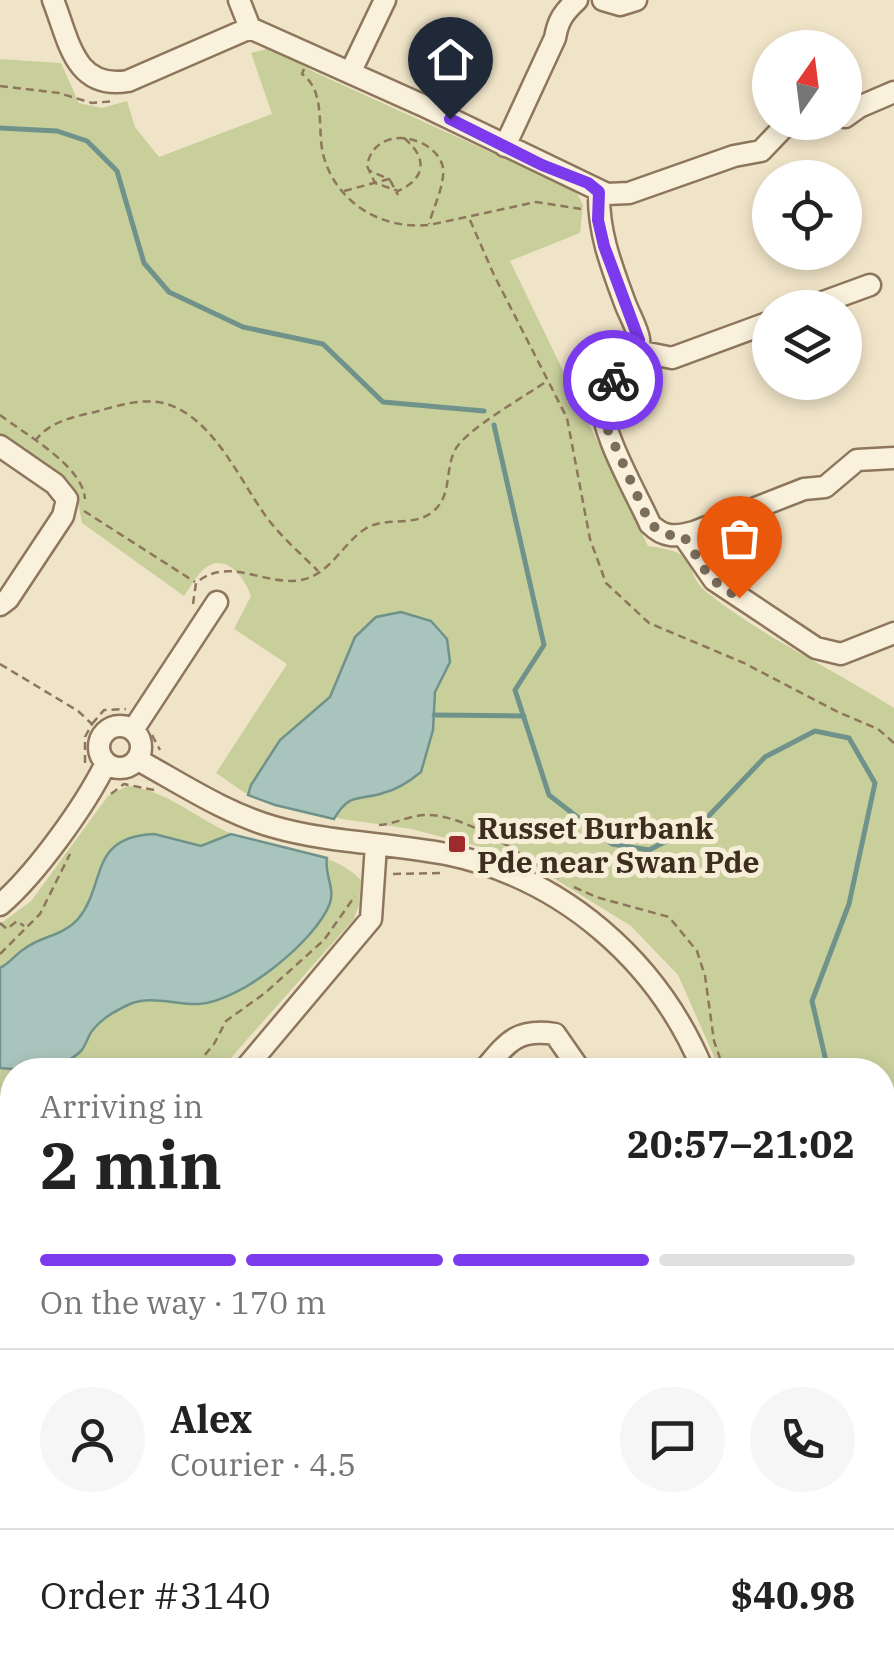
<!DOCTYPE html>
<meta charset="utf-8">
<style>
:root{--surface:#fff;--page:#f6f6f6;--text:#222;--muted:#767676;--line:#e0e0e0;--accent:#7c3aed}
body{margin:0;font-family:"IBM Plex Serif",serif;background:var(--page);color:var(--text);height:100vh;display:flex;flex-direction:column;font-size:38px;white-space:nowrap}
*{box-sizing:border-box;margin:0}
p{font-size:32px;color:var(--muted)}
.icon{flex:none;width:55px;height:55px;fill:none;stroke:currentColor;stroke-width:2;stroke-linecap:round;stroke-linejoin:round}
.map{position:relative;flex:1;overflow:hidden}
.panel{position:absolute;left:0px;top:1058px;width:895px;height:622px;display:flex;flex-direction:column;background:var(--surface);border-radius:40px 40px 0 0;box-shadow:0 5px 15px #0003}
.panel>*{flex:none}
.needle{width:65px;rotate:14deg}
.tools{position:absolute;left:752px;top:30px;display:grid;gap:20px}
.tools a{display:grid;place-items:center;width:110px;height:110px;border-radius:50%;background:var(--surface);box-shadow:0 5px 15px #0003;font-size:50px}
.pin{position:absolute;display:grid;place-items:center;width:85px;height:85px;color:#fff;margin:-102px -42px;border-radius:50% 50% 50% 0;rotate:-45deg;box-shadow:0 0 10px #0007}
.pin .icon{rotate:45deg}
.courier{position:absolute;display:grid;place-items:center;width:100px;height:100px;margin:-50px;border:8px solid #7c3aed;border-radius:50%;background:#fff;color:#222;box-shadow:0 2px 12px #0007}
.head em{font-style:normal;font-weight:700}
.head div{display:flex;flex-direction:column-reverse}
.head{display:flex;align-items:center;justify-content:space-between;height:170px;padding:0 40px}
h1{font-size:65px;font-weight:700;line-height:75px}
.bar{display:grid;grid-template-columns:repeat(4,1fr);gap:15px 10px;align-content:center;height:120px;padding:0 40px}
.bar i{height:12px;border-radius:8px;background:var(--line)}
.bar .selected{background:var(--accent)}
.bar p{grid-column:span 4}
.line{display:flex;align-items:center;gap:25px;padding:0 40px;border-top:2px solid var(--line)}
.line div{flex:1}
.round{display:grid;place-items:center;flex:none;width:105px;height:105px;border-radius:52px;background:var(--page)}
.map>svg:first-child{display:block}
</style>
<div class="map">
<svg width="894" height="1678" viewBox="0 0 894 1678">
<rect width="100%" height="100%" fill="#f0e4c8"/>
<path fill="#c9cf9b" d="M274,47l40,25 262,119 7,14 -3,28 -70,28 138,285c61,8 29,22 61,48 57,45 124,75 185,114v580l-11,-7 -1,-211h-162l-42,-95 -47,-49 -76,-47 -51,-26 -93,-24 -69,-10 -97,-26 -29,-20 71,-109 -53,-35 17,-33c-6,-18 -26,-45 -47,-27 -8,7 -14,19 -20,27l-102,-73 -5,-25 -18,-22 -59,-40v-377l61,4 18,40 23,5 25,-7 8,26 24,30 113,-43 -21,-61z
M127,786c38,3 70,33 105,48 42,17 97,13 129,46l-2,25 -5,14 -133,150 -209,1v88l-12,6v-240l31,-23 77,-105z
M207,1668h253l-21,10h-236z"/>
<path fill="#a9c4bc" stroke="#6f938a" stroke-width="2.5" d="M401,612l30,9 16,18 3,23 -15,30 -2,38 -12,42c-11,9 -25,18 -38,21 -24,8 -34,-1 -49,26l-59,-14 -27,-10 3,-10 29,-45 50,-43 25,-60 21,-20z
M154,834l47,12 30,-12 96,24c-3,16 8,29 3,45 -14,38 -90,99 -131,101 -22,1 -49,-9 -69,0 -15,7 -28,14 -38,27 -4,5 -6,14 -11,20 -20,20 -55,20 -81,17v-100c10,-5 15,-13 24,-19 17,-13 39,-13 54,-30 29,-35 10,-82 76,-85z"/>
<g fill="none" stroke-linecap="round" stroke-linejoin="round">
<path stroke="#6f938a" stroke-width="5" d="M0,128l57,3 30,10 30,30 27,92 25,29 74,35 80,17 60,58 101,9
M494,425l50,220 -29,45 34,105 63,49 37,6 53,-27 63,-66 50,-26 34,7 26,45 -26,121 -37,97 14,60 6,9
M434,715l90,1
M882,1131l12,6"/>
<g stroke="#8d765c" stroke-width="25">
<path id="minor" d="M53,0c16,40 21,90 75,81l122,-53
M239,0l11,28 172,77 185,89 22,-1 105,-37 27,-5 21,-22 12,-7
M603,0l17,5 16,-5
M350,73l35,-73
M845,117l14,-10 35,-15
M817,122h11
M505,146l50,-108c3,-18 9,-26 22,-38
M599,192c-1,40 12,73 26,111 4,11 12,24 14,36 4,27 -29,34 -36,56 -8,29 35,101 47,129 14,14 26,13 44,8l110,-43 21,-2 32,-27 37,-2
M807,308l63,-23
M638,351l34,7 98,-36
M0,446l55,38 12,15 -4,17 -55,83 -8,6
M683,535l31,45 102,68 25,6 53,-21
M99 747a21 21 0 1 1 42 0a21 21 0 1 1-42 0Z
M133,730l84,-128
M138,760c44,24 87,53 136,67 56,16 115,16 172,27 117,24 212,107 257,216
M0,905c36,-31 85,-99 106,-142
M244,1070l127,-151 5,-74
M484,1070c23,-27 32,-42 71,-36l25,36
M0,1181l12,-6
M0,1282l12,28
M882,1297l12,6
M882,1473l12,-27
M0,1521l12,7
M843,1668l26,10
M190,1678l4,-10"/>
</g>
<path stroke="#8d765c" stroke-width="2.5" stroke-dasharray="8 5" stroke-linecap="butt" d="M304,69l-2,5c24,17 15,54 21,80 12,48 58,76 106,71l107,-23 45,7
M0,86l59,7 33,10 23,-2
M404,138c23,19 23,40 -6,53l-23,-8 -8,-17c8,-45 71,-29 76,2 2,17 -10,40 -14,56
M390,180l8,15
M344,191l45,-12 -19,-8
M470,220l24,55 73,143 23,121 16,44 43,40 95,40 94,49 40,17 16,14
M0,415c26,20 83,51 85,84
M35,441c14,-19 37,-24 60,-29 22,-6 46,-14 68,-9 49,12 76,76 102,112 15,21 35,38 53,56
M84,511l111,71
M193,604l3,-21c38,-33 83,17 124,-11 17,-12 28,-32 45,-43 20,-13 47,-2 66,-16 22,-16 13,-41 24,-63 10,-20 72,-55 92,-69
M0,664l78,47 14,13 -7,13v28
M92,724l12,-14 22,-1
M152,735l8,15
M111,794l13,-10 30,6
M379,825c15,-1 30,-9 45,-10 43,-2 99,42 135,63
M393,874l52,-1
M574,887l22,10 73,20 28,34 8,25 9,65 10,29
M0,923l7,6 10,-8 7,5
M0,954l40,-40 30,-60
M157,1070l42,-8 15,-18 12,-23 39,-28 59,-53 31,-44
M0,1103h12
M882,1274l12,6
M882,1322l12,7
M223,1668l3,3 32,-3
M387,1668l21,9h12l9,-9
M431,1668l10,10"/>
<use href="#minor" stroke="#faf1dc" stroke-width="20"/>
</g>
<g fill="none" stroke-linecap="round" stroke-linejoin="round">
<path stroke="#7c6e5b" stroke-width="10" stroke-dasharray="0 18" d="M613,380l-9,15 -1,24 47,105 16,11h17l27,43 29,20"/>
<path stroke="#7c3aed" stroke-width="12" d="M450,119l92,46 46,18 11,9 -1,28 6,26 35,94 -5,19 -21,21"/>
</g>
<rect fill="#9e2a2b" stroke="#f7eed8" stroke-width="4" x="447" y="834" width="20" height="20" rx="5"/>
<g text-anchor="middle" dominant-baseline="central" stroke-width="10" stroke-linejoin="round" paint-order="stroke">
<g font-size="30" font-weight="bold" fill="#3d2e20" stroke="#f7eed8" text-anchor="start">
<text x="477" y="827">Russet Burbank<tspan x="477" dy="34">Pde near Swan Pde</tspan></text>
</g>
</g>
</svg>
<div class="tools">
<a><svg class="needle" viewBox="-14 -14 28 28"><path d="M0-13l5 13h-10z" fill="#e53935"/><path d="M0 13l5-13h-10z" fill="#767676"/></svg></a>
<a><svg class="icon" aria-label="locate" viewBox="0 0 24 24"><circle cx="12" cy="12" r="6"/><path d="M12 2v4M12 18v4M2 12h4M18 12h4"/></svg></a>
<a><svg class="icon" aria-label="layers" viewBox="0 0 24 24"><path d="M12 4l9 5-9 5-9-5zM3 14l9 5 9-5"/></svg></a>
</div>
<div class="pin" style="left:739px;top:598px;background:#ea580c"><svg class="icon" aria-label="bag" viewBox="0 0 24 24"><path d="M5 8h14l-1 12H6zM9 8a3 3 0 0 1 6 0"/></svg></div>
<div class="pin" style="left:450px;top:119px;background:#1f2937"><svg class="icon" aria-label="home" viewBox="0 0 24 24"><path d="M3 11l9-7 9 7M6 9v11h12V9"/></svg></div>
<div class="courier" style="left:613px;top:380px"><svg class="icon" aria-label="bike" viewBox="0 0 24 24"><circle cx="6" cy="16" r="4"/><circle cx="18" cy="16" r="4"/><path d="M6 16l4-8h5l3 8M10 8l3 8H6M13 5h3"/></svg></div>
<section class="panel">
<div class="head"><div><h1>2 min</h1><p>Arriving in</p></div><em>20:57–21:02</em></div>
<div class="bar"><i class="selected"></i><i class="selected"></i><i class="selected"></i><i></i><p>On the way · 170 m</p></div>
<div class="line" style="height:180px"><a class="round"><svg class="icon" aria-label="person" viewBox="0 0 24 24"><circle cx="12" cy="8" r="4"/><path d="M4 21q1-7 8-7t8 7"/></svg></a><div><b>Alex</b><p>Courier · 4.5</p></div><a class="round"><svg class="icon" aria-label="chat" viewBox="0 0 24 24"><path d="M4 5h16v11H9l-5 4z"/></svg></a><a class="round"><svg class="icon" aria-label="phone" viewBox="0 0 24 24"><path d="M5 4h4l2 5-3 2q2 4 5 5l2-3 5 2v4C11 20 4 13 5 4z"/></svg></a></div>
<div class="line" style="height:130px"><div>Order #3140</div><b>$40.98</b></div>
</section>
</div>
